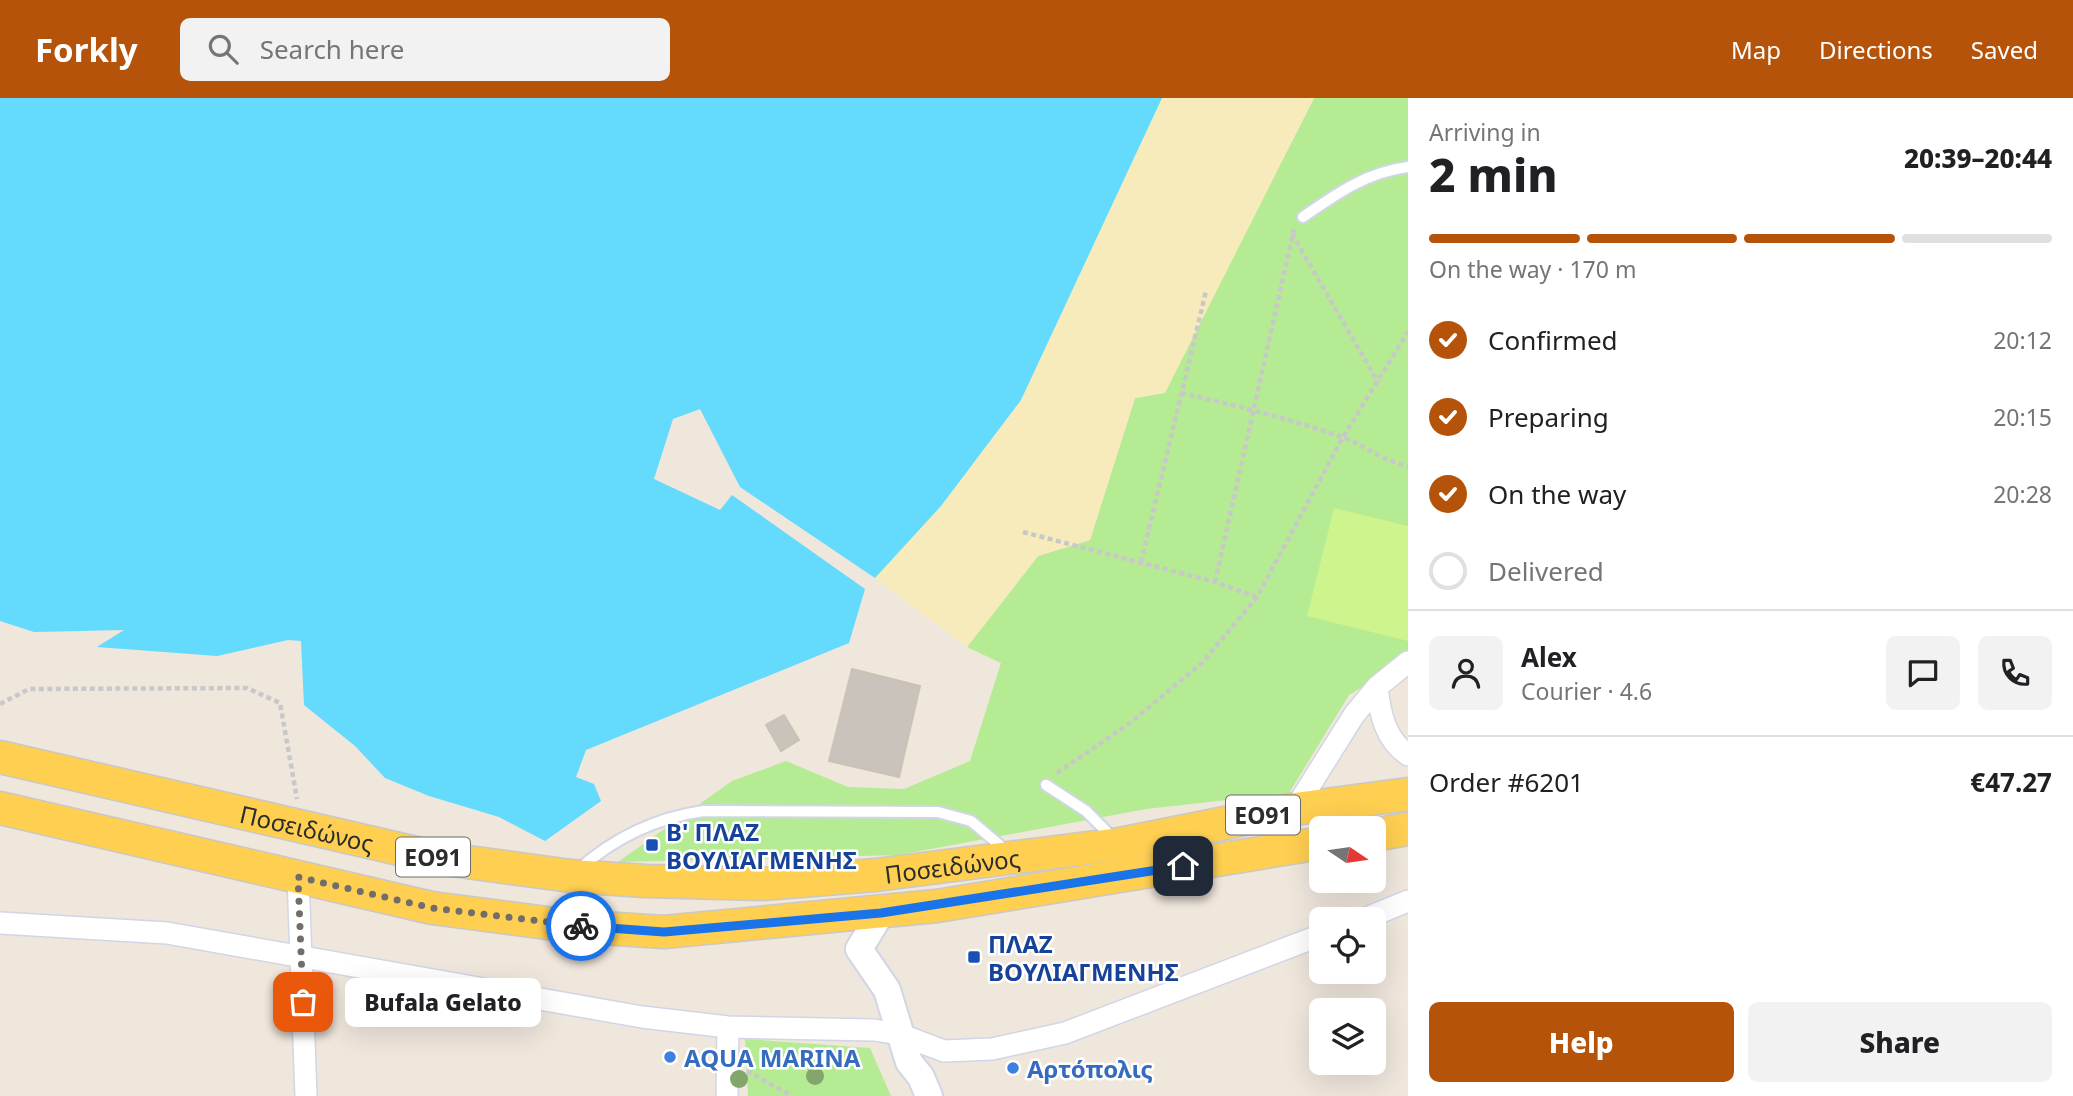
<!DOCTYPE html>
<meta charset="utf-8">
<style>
:root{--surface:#fff;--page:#f2f2f2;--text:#202124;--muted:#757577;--line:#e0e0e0;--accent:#b45309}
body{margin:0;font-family:"Noto Sans",sans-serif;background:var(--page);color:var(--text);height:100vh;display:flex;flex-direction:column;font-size:26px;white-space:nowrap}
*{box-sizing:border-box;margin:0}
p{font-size:23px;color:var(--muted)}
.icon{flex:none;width:38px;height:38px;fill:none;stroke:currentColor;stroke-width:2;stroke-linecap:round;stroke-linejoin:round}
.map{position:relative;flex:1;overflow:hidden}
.panel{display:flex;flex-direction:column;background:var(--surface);width:665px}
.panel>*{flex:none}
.needle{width:46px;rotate:103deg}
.fabs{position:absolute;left:1309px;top:718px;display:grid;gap:14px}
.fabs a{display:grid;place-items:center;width:77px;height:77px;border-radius:10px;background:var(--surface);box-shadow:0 7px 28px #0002;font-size:35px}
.pin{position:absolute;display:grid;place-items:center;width:60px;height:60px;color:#fff;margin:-30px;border-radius:14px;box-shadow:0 4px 10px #0006}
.courier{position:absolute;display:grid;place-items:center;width:70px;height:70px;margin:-35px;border:5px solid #1a73e8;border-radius:50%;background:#fff;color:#222;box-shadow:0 2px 9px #0007}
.bubble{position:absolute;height:49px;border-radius:10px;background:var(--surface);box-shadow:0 7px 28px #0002;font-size:23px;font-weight:800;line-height:49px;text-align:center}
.headline em{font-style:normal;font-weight:800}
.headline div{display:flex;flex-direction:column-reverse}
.headline{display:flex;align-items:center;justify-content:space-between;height:119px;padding:0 21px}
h1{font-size:46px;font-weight:800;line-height:52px}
.bar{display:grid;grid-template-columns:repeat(4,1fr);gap:10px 7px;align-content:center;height:84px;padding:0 21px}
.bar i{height:9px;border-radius:5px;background:var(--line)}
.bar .active{background:var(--accent)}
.bar p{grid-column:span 4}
.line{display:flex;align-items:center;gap:18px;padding:0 21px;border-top:2px solid var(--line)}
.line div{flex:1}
.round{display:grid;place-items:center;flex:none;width:74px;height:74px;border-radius:10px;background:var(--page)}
ol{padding:0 21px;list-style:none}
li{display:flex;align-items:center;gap:21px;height:77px}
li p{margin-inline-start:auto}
li .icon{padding:7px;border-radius:50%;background:var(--accent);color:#fff;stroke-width:4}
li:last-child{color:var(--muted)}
li i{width:38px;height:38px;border:4px solid var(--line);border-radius:50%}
.button{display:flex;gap:14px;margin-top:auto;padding:14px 21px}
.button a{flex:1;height:80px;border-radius:10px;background:var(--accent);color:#fff;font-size:28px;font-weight:800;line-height:80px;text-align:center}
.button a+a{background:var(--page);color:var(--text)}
header{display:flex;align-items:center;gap:42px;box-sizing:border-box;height:98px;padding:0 35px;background:var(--accent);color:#fff}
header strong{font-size:33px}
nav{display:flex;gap:38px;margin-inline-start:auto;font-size:24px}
.search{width:490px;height:63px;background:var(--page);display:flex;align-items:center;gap:18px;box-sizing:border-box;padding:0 24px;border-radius:10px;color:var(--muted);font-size:26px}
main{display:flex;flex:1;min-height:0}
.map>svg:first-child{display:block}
</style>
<header>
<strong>Forkly</strong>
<div class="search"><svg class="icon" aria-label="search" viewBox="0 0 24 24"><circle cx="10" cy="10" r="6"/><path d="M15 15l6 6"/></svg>Search here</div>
<nav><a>Map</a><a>Directions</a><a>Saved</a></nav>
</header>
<main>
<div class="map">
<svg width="1408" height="998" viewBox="0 0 1408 998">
<rect width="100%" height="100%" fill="#efe6dc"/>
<path fill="#b5eb93" d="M1314,0h94v558l-10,10 -49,29 -60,98 -143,16 -247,46 -281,7 114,-81 54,-20 62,26 56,2 66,-28 31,-98 -34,-16 71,-91 52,-16 45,-142 30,-6z
M745,941l125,9 21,48h-143z"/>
<path fill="#f7ebbc" d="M1162,0h152l-149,295 -30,5 -45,142 -52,16 -71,91 -92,-69 66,-72 80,-106z"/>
<path fill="#cdf48d" d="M1334,410l74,18v115l-101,-25z"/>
<path fill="#64dafc" d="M0,0h1162l-141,302 -80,106 -66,72 -135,-91 -40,-78 -27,10 -19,60 66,31 12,-15 133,94 -16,54 -263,107 -10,27 18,7 7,17 -56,40 -46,-24 -70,-21 -44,-18 -30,-32 -51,-41 -3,-64 -13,-1 -71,16 -120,-9 27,-17 -90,2 -34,-11z"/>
<path fill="#cac3bc" stroke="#cbc2b5" stroke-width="2" d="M852,571l68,17 -21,91 -70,-16z
M784,617l15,25 -18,11 -15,-26z"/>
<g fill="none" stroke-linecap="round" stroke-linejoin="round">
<g stroke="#d1d6e6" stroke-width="14">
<path id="service" d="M1303,119c33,-23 64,-45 105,-50
M1046,687l40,26 28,28
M578,772c37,-33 77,-52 125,-59l235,1 33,9 38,32"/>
</g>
<g stroke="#d1d6e6" stroke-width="24">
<path id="minor" d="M1377,589c3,27 8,52 31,68
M1295,711l59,-94 23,-28 31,-25
M298,779l8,219
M1364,821l44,-18
M0,825l167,10 475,84 86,10 146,3 25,4 45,17 48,-2 73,-16 256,-98
M727,998l1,-69"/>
</g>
<g stroke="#d1d6e6" stroke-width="30">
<path id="tertiary" d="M881,815l-22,36 28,41 22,72 12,15 8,19"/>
</g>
<g stroke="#c8c8c8" stroke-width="35">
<g id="primary">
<path id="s1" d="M0,659l438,101 133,18 74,5 117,3 114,-9 244,-31 175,-35 113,-15"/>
<path d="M0,710l432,100 138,18 94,6 273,-26 384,-63"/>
<path d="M1374,737l34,-6"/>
</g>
</g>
<path stroke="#c8c8c8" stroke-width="4.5" stroke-dasharray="5 3.5" stroke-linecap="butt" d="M1292,136l86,148
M1181,295c53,12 106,25 158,43 25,8 39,23 69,30
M1023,434l192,50 42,15
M1141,464l65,-271
M1215,484l79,-353
M0,606l29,-15 218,-1 33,15 17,96
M1057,675l73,-50 72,-60 55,-66 86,-160 65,-105
M747,973l45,25"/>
<use href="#service" stroke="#fff" stroke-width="10"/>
<use href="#minor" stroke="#fff" stroke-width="21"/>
<use href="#tertiary" stroke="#fff" stroke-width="26"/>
<use href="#primary" stroke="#ffcf51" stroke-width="32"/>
</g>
<g fill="#83a66d">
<circle cx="815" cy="978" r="9"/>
<circle cx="739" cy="981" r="9"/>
</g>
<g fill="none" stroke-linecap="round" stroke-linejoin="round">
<path stroke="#706d6a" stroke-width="7" stroke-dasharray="0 12.6" d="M303,904l-5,-125 134,31 149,18"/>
<path stroke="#1a73e8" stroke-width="9" d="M581,828l83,6 217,-19 302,-47"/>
</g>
<g fill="#1a4fb4" stroke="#fff" stroke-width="2.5">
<rect x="645" y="740" width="14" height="14" rx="3.5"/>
<rect x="967" y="852" width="14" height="14" rx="3.5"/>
</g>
<g fill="#3f7fe0" stroke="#fff" stroke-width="2.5">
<circle cx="670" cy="959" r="7"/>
<circle cx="1013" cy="970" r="7"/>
</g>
<g text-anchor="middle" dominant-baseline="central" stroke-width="5" stroke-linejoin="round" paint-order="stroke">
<g fill="#fff" stroke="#6b6b6b" stroke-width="2">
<rect x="1226" y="697.5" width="74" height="39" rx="5"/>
<rect x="396" y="739.5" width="74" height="39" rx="5"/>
</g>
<g font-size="23" font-weight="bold" fill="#2c2c2c">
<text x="1263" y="717">ΕΟ91</text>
<text x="433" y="759">ΕΟ91</text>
</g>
<g font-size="24" fill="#2c2c2c" stroke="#fff">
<text stroke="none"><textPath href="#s1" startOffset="315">Ποσειδώνος</textPath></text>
<text stroke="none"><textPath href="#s1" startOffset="966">Ποσειδώνος</textPath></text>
</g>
<g font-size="24" font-weight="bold" fill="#164399" stroke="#fff" text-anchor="start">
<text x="666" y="733">Β' ΠΛΑΖ<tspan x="666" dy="28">ΒΟΥΛΙΑΓΜΕΝΗΣ</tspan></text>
<text x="988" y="845">ΠΛΑΖ<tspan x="988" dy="28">ΒΟΥΛΙΑΓΜΕΝΗΣ</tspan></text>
</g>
<g font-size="24" font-weight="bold" fill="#366cbe" stroke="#fff" text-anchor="start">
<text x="684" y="959">AQUA MARINA</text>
<text x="1027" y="970">Αρτόπολις</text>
</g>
</g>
</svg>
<div class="fabs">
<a><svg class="needle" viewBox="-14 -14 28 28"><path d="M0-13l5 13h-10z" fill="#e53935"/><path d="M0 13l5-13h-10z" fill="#757577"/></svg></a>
<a><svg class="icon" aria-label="locate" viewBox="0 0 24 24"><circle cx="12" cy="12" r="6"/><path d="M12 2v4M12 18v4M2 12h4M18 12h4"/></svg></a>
<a><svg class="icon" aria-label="layers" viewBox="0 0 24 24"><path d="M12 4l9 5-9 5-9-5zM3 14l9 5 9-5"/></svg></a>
</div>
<div class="pin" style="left:303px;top:904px;background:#ea580c"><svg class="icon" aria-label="bag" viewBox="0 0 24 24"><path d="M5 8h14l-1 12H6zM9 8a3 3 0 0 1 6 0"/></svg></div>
<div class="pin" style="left:1183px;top:768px;background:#1f2937"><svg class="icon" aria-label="home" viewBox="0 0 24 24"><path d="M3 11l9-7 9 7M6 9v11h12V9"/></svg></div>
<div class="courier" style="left:581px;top:828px"><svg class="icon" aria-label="bike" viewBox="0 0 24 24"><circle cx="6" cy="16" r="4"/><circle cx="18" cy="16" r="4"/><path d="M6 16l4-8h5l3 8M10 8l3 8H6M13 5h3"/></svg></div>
<div class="bubble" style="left:345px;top:880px;width:196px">Bufala Gelato</div>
</div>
<section class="panel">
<div class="headline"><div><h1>2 min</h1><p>Arriving in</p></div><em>20:39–20:44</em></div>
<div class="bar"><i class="active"></i><i class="active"></i><i class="active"></i><i></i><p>On the way · 170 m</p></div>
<ol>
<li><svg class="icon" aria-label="check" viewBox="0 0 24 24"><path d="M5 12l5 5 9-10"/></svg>Confirmed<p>20:12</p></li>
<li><svg class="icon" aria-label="check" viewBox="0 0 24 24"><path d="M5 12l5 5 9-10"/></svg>Preparing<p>20:15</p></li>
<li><svg class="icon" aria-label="check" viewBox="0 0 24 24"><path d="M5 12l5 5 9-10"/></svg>On the way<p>20:28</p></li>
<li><i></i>Delivered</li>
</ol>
<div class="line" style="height:126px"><a class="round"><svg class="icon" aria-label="person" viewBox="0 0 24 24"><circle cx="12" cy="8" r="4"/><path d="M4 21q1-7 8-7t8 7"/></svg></a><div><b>Alex</b><p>Courier · 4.6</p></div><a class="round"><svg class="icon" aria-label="chat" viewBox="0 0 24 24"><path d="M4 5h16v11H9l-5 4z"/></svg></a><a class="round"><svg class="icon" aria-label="phone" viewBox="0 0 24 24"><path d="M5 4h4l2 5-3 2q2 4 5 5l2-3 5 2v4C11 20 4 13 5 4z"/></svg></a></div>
<div class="line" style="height:91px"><div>Order #6201</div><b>€47.27</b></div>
<div class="button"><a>Help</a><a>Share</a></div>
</section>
</main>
